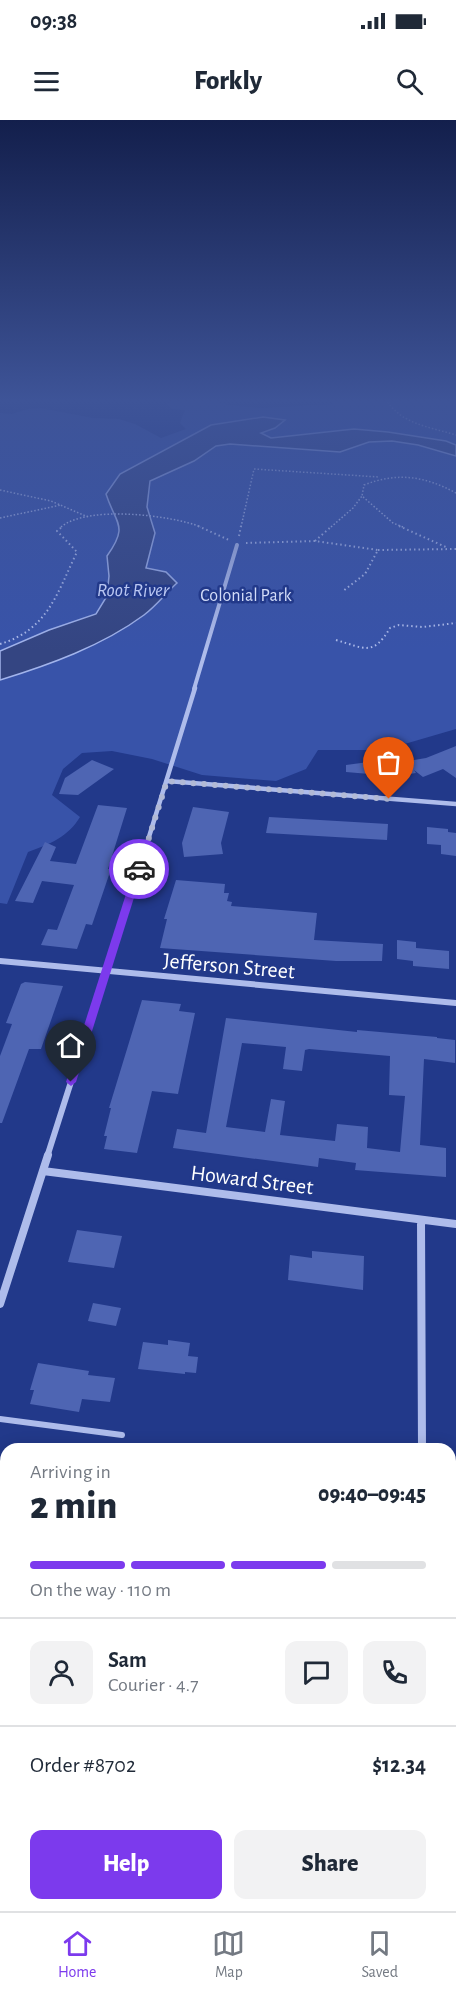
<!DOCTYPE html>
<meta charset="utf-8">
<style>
:root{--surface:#fff;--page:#f2f2f3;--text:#1f2937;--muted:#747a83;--line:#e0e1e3;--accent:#7c3aed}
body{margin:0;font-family:"Alegreya Sans",sans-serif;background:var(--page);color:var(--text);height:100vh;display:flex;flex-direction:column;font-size:22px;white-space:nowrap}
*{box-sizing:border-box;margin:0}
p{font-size:20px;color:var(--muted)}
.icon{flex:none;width:33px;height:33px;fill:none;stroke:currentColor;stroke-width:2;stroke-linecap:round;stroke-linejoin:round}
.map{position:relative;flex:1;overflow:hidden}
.panel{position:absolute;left:0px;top:1323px;width:456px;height:468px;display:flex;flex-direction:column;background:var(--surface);border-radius:18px 18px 0 0;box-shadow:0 3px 15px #0003}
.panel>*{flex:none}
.pin{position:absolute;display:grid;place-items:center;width:51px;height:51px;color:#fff;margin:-62px -26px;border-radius:50% 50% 50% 0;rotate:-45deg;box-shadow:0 0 6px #0007}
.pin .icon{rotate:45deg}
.courier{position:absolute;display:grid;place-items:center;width:60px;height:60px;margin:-30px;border:4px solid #7c3aed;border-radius:50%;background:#fff;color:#222;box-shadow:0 2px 8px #0007}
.summary em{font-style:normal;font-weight:800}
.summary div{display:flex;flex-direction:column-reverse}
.summary{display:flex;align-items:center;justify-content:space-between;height:102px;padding:0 30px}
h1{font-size:39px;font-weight:800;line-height:45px}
.bar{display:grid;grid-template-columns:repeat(4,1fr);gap:9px 6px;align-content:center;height:72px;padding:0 30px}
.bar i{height:8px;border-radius:4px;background:var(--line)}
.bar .active{background:var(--accent)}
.bar p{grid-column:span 4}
.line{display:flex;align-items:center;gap:15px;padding:0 30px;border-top:2px solid var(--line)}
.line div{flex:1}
.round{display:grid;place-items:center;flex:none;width:63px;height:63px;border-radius:12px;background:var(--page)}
.action{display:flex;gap:12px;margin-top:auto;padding:12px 30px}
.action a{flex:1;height:69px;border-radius:12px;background:var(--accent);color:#fff;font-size:24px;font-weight:800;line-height:69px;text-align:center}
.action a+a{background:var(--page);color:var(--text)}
.status{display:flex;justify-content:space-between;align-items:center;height:42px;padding:0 30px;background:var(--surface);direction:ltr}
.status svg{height:16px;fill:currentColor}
header{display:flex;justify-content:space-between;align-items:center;height:78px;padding:0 30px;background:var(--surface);font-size:27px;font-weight:800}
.tabs{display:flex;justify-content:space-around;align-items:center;height:84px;border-top:2px solid var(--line);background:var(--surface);font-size:16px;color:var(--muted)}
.tabs a{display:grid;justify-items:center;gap:3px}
.tabs .active{color:var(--accent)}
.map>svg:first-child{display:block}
</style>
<div class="status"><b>09:38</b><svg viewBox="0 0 49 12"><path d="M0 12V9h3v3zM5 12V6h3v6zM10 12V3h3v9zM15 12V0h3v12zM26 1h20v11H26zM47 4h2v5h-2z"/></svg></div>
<header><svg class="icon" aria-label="menu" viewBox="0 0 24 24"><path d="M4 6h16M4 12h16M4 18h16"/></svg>Forkly<svg class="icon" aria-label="search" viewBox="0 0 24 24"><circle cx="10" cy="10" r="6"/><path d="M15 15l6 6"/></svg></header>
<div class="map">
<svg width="456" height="1791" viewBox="0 0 456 1791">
<rect width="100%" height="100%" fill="#22398a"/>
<path fill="#3853a9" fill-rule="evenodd" d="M173,279h32l23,6 34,3 72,-4 -3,-5h125v330l-72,21h-66l-12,19 -30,12 -74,-6 -50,-16 -40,-8 -30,2 -19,16 -11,26 28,22c-12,20 -30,27 -52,35l-21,52 -7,-1v-490l12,1 16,-5 12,-1 53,10 26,1 16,5 26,14 25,-9 -6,-6 5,-13 -13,-1 -6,-5zM262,297l22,3 -24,13 11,5 83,-9 -49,14 -114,2 -42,13 62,-33z"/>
<path fill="#344582" stroke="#a2b4ec" stroke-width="1.5" d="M263,297l22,3 -10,8 -14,5 10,5 83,-9 34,3 58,9 10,4v11l-38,-11 -26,-4 -23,1 -29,10 -110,-8 -14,2 -22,15 -44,20 -3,26 8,26 -9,35 20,4 11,11c-11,10 -21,23 -33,32 -42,31 -95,50 -144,65v-29l49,-21 47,-16 11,-18 2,-20 -2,-20c22,-31 9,-31 -1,-62l14,-20 91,-49z"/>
<path fill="#4e65b3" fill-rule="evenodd" d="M456,626v32l-13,-9 -20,8 -9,-7 2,3 -33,5 -2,-3 -35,-3v-7l60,-8 2,4 18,-3z
M92,640l22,9 -36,26 -19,-1 6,-16z
M98,685l29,3 -19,61h3l-19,56 -6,-1 -9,25 -36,-4 7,-16 9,1 17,-45 -32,-4 -9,22 -18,-2 30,-59 11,5 -6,14 26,3z
M193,687l36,5 -8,31 2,11 -39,3 -2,-14z
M269,697l119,7 -1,16 -121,-7z
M427,707l21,2v3l8,1v23l-15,-2v-9l-14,-1z
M176,760l49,4 -1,9h5l-2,8 5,1 -1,4 86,7 -3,27 69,4 -1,17h-46l-176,-13 7,-29h-3z
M397,820l19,2v6l33,3v18l-36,-3v-5l-16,-2z
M25,862l38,4 -22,63h-12l-27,74h-2v-67l12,-32 -6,-1 15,-39z
M142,880l39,4 -2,7 16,2 -17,81 -26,-3 -15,62 -33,-4 3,-13h-3l7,-28h-2z
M226,898l131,14v-2l80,7v1l18,2v23l-31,-4 -4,86 26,3v29l-91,-7 1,-7 -37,-5 -1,9 -145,-19 4,-19 29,4zM242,923l44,4 -3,22 19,2 3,-21 4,-1 81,7 -1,39 16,1 -5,56 -33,-4 1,-21 -31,-3 -2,17 -55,-6 5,-34 -14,-2 -6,33 -39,-5z
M77,1110l45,6 -8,32 -46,-6z
M312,1131l52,5 -1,34 -75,-10 2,-25 22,3z
M93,1183l28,5 -5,18 -28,-5z
M168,1220l22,3 -2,13 10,1 -2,16 -11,-1v2l-47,-5 5,-27 25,3z
M38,1243l51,8 -1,4 27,3 -5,24 -28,-3 -3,13 -49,-8 4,-14h-4z"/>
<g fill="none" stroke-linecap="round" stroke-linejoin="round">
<path stroke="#aebceb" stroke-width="1.5" stroke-dasharray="1.5 2" stroke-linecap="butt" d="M386,279c14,25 44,28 70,36
M0,370l51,11 37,16
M0,398l61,-13
M61,407c26,-22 110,-12 140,0
M241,407l13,-58 125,8
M331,407l22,-19 9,-12
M403,407l-10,-4 -31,-27 2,-11c33,-13 61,-9 92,8"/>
<path stroke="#aebceb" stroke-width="2" stroke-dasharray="1.5 3" stroke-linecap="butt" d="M198,406l31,14
M399,406l49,22
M239,416l2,-10
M315,421l17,-15
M246,423l69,-2 63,9 -13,24 -22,17
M378,430l78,-1
M336,520c28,8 37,17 54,-12l9,-3 24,2 33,-4
M0,524c48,-14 57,-51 77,-92l-20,-21 6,-5"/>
<path stroke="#aebceb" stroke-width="6" d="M0,1299l122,16"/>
<path stroke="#aebceb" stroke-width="4" d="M194,569l43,-144"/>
<path stroke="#aebceb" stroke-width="4.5" d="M167,661l289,23
M131,775l64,-207"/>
<path stroke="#aebceb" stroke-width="6" d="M0,841l456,42
M47,1037l84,-263"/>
<path stroke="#aebceb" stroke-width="8" d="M43,1051l413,53
M421,1100l1,229
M0,1184l48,-149"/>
</g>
<linearGradient id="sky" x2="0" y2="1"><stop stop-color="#131f4c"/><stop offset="0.53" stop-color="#3e5498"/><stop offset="1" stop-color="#3e5498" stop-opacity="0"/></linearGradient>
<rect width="456" height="530" fill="url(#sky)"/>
<path fill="#7c3aed" d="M139,746l4,3 -67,213 -5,4 -5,-4 68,-213z"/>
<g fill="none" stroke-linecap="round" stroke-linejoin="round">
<path stroke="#b2bad6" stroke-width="6" stroke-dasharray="0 10.8" d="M139,749l28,-88 222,18"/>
</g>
<g text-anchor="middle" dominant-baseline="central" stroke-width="5" stroke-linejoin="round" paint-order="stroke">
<g font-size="18" fill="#d3dcf8" stroke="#22398a">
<text x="246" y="476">Colonial Park</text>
</g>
<g font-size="20" font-style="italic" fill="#bac7f2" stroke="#22398a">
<text x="133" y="470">Root River</text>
</g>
<g font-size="22" fill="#fff" stroke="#22398a">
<text transform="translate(229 846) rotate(5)">Jefferson Street</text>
<text transform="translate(252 1060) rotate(7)">Howard Street</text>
</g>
</g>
</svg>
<div class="pin" style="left:389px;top:679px;background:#ea580c"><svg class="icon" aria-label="bag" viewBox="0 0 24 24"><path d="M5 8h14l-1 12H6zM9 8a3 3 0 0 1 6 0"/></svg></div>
<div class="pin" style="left:71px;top:962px;background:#1f2937"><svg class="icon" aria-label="home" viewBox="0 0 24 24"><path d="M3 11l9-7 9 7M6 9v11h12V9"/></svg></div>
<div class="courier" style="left:139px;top:749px"><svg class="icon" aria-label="car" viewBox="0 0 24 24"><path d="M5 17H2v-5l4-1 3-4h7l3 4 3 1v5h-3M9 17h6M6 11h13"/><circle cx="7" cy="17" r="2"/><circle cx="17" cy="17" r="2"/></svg></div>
<section class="panel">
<div class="summary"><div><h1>2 min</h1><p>Arriving in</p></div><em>09:40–09:45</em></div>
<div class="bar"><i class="active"></i><i class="active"></i><i class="active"></i><i></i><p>On the way · 110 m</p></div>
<div class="line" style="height:108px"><a class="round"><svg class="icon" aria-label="person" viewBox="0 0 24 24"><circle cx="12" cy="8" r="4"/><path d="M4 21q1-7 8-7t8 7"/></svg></a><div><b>Sam</b><p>Courier · 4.7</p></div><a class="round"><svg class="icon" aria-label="chat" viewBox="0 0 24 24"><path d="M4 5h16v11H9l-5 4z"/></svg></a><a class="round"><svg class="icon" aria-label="phone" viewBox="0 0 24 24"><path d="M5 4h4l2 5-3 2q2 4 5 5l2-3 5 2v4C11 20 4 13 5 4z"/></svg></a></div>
<div class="line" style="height:78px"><div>Order #8702</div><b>$12.34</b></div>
<div class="action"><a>Help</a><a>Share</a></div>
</section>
</div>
<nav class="tabs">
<a class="active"><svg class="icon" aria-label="home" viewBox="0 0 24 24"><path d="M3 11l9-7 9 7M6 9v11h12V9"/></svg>Home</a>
<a><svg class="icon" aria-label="map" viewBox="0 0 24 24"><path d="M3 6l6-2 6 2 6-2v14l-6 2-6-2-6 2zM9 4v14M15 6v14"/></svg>Map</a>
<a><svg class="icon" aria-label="saved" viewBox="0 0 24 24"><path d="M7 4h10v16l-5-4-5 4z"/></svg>Saved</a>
</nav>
